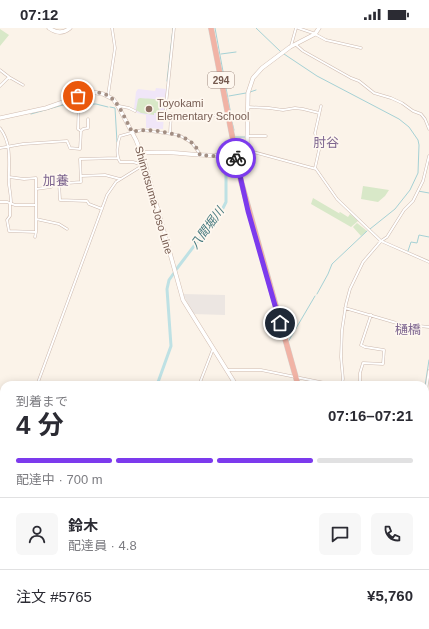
<!DOCTYPE html>
<html lang="ja">
<meta charset="utf-8">
<style>
:root{--surface:#fff;--page:#f7f7f7;--text:#2b2b33;--muted:#7c7c81;--line:#e1e1e2;--accent:#7c3aed}
body{margin:0;font-family:Arial,"Noto Sans JP",sans-serif;background:var(--page);color:var(--text);height:100vh;display:flex;flex-direction:column;font-size:15px;white-space:nowrap}
*{box-sizing:border-box;margin:0}
p{font-size:13px;color:var(--muted)}
.icon{flex:none;width:22px;height:22px;fill:none;stroke:currentColor;stroke-width:2;stroke-linecap:round;stroke-linejoin:round}
.map{position:relative;flex:1;overflow:hidden}
.sheet{position:absolute;left:0px;top:353px;width:429px;height:248px;display:flex;flex-direction:column;background:var(--surface);border-radius:12px 12px 0 0;box-shadow:0 2px 10px #0003}
.sheet>*{flex:none}
.pin{position:absolute;display:grid;place-items:center;width:34px;height:34px;color:#fff;margin:-17px;border:2px solid #fff;border-radius:50%;box-shadow:0 1px 4px #0007}
.courier{position:absolute;display:grid;place-items:center;width:40px;height:40px;margin:-20px;border:3px solid #7c3aed;border-radius:50%;background:#fff;color:#222;box-shadow:0 1px 5px #0007}
.headline em{font-style:normal;font-weight:700}
.headline div{display:flex;flex-direction:column-reverse}
.headline{display:flex;align-items:center;justify-content:space-between;height:68px;padding:0 16px}
h1{font-size:26px;font-weight:700;line-height:30px}
.bar{display:grid;grid-template-columns:repeat(4,1fr);gap:6px 4px;align-content:center;height:48px;padding:0 16px}
.bar i{height:5px;border-radius:3px;background:var(--line)}
.bar .on{background:var(--accent)}
.bar p{grid-column:span 4}
.line{display:flex;align-items:center;gap:10px;padding:0 16px;border-top:1px solid var(--line)}
.line div{flex:1}
.round{display:grid;place-items:center;flex:none;width:42px;height:42px;border-radius:6px;background:var(--page)}
.status{display:flex;justify-content:space-between;align-items:center;height:28px;padding:0 20px;background:var(--surface);direction:ltr}
.status svg{height:11px;fill:currentColor}
.map>svg:first-child{display:block}
</style>
<div class="status"><b>07:12</b><svg viewBox="0 0 49 12"><path d="M0 12V9h3v3zM5 12V6h3v6zM10 12V3h3v9zM15 12V0h3v12zM26 1h20v11H26zM47 4h2v5h-2z"/></svg></div>
<div class="map">
<svg width="429" height="601" viewBox="0 0 429 601">
<rect width="100%" height="100%" fill="#fbf3e9"/>
<path fill="#ece6e2" d="M183,266l42,1v20l-32,-1z"/>
<path fill="#f0e6f8" d="M156,60l10,1 -3,40 -17,-1v-13l-9,-2 -3,-4 2,-17 2,-3 17,2z"/>
<path fill="#d8e8c8" d="M0,1l9,6 -9,11z
M140,70c6,1 16,0 20,3l-1,12h-5v2l-13,-2 -5,-3 2,-11z
M363,158l26,4 -4,6 -7,6 -17,-3z
M313,170l29,17 -3,-2 1,-1 8,5 2,-3 8,7 -7,6 -40,-23z
M357,195l10,8 -6,5 -8,-9z"/>
<g fill="none" stroke-linecap="round" stroke-linejoin="round">
<path stroke="#a5d1d5" stroke-width="1" d="M215,0l16,87
M256,0l25,24
M221,26l15,-2
M284,26l33,22 82,43 10,8 9,13 1,5 -1,28 -8,17 -15,19 -25,20
M167,53l6,-53
M250,64l6,-2
M229,68l17,-3
M110,79l5,1 2,34
M31,86l32,-9 33,-1 12,3
M231,90l3,12
M235,109h10
M226,125v-12
M144,139l1,4
M418,163l11,2
M408,223l3,-9 6,1 2,-8 10,2
M317,266l11,-20 4,-10 35,-33
M288,314l27,-46
M425,358l4,-26
M0,506l4,1
M402,597l9,4"/>
<path stroke="#bee1e4" stroke-width="3" d="M175,243l48,-63 3,-6v-44
M157,357l14,-39 -4,-57 2,-9 5,-7
M183,597l1,4"/>
<g stroke="#cdbab0" stroke-width="3">
<path id="street" d="M174,0l-9,86 60,2
M298,0l15,5 13,7 35,8
M295,16l8,7 48,27 8,3 15,12 17,5 11,5 11,8 8,3 4,5 4,10
M291,18l5,-18
M0,42l9,7 -9,9
M9,49l14,8
M108,67l7,-47 -3,-20
M119,78l10,2 6,3
M248,79l21,1 14,2 12,-2 8,1 16,4
M229,88h19
M0,100c13,17 8,37 9,57 1,6 2,12 2,18
M81,103l2,-2 5,-1v-9
M170,105l1,-18
M247,108h19
M0,120l23,-4 44,-3 3,7 10,1 1,-18 -3,-2 1,-31
M246,122l70,19 21,30 44,42 48,21
M143,137l-10,-3h-13c-4,-6 -3,-19 0,-26l22,-6 37,5 13,8 8,11
M315,140l4,-18 -4,-17 6,-27
M81,148l24,-1 15,4
M9,149l15,2 12,-1v54l-1,5
M64,149l1,6
M59,155l1,17 27,1 2,3 13,5
M36,161l15,-2 3,-3 27,-2 -1,-23 38,-1
M0,174h7l8,3h21
M10,175v13l-3,4 2,11 27,1
M36,191l23,5 8,5
M345,280l55,16 29,3
M227,342h34l64,13h17l1,-4 -2,-22 1,-27 4,-26 4,-15 13,-27 18,-21 6,-4 17,-27 9,-9 10,-20 6,-25
M342,355l5,2
M37,357l70,-190 9,-13 29,-18
M199,357l14,-36
M360,357v-12l3,-10 20,1 1,-14 -19,-3 -4,-2 10,-30
M425,369l4,-26
M425,429h4
M0,457l4,-11
M425,578l4,2
M19,601v-4
M428,601l1,-4"/>
</g>
<g stroke="#d1bcb0" stroke-width="4.5">
<path id="secondary" d="M49,0c7,5 14,6 21,0
M0,90l46,-10 46,-16 11,2 10,5 5,7 18,34 8,20 39,140 53,85
M142,125c33,-4 68,8 101,-1l4,-5 1,-54 5,-15 9,-10 28,-21 25,-13 4,-6
M0,422l4,1
M333,601l2,-4"/>
</g>
<g stroke="#d8d1cd" stroke-width="6">
<path id="highway" d="M211,0l30,153 57,204
M270,601l1,-4"/>
</g>
<use href="#street" stroke="#fff" stroke-width="2"/>
<use href="#secondary" stroke="#fff" stroke-width="3.5"/>
<use href="#highway" stroke="#f1b3a5" stroke-width="5"/>
</g>
<g fill="none" stroke-linecap="round" stroke-linejoin="round">
<path stroke="#a38f84" stroke-width="4" stroke-dasharray="0 7.2" d="M78,68c36,-12 40,10 54,36 13,-5 48,1 59,10 4,3 7,8 9,13l12,1 23,-2 1,4"/>
<path stroke="#7c3aed" stroke-width="5" d="M236,130l12,53 32,112"/>
</g>
<circle fill="#8d6e63" stroke="#fef7ef" stroke-width="1.5" cx="149" cy="81" r="4"/>
<g text-anchor="middle" dominant-baseline="central" stroke-width="3.5" stroke-linejoin="round" paint-order="stroke">
<rect fill="#fef7ef" stroke="#9d887e" stroke-width="1" x="208" y="44" width="26" height="16" rx="3"/>
<g font-size="10" font-weight="bold" fill="#74594e">
<text x="221" y="52">294</text>
</g>
<g font-size="11" fill="#785e54" stroke="#fef7ef" text-anchor="start">
<text x="157" y="75">Toyokami<tspan x="157" dy="13">Elementary School</tspan></text>
</g>
<g font-size="11" fill="#74594e" stroke="#fef7ef">
<text transform="translate(154 172) rotate(74)">Shimotsuma-Joso Line</text>
</g>
<g font-size="12" font-style="italic" fill="#467a7f" stroke="#fef7ef">
<text transform="translate(207 200) rotate(-54)">八間堀川</text>
</g>
<g font-size="13" fill="#7e6690" stroke="#fef7ef">
<text x="326" y="114">肘谷</text>
<text x="56" y="152">加養</text>
<text x="408" y="301">樋橋</text>
</g>
</g>
</svg>
<div class="pin" style="left:78px;top:68px;background:#ea580c"><svg class="icon" aria-label="bag" viewBox="0 0 24 24"><path d="M5 8h14l-1 12H6zM9 8a3 3 0 0 1 6 0"/></svg></div>
<div class="pin" style="left:280px;top:295px;background:#1f2937"><svg class="icon" aria-label="home" viewBox="0 0 24 24"><path d="M3 11l9-7 9 7M6 9v11h12V9"/></svg></div>
<div class="courier" style="left:236px;top:130px"><svg class="icon" aria-label="bike" viewBox="0 0 24 24"><circle cx="6" cy="16" r="4"/><circle cx="18" cy="16" r="4"/><path d="M6 16l4-8h5l3 8M10 8l3 8H6M13 5h3"/></svg></div>
<section class="sheet">
<div class="headline"><div><h1>4 分</h1><p>到着まで</p></div><em>07:16–07:21</em></div>
<div class="bar"><i class="on"></i><i class="on"></i><i class="on"></i><i></i><p>配達中 · 700 m</p></div>
<div class="line" style="height:72px"><a class="round"><svg class="icon" aria-label="person" viewBox="0 0 24 24"><circle cx="12" cy="8" r="4"/><path d="M4 21q1-7 8-7t8 7"/></svg></a><div><b>鈴木</b><p>配達員 · 4.8</p></div><a class="round"><svg class="icon" aria-label="chat" viewBox="0 0 24 24"><path d="M4 5h16v11H9l-5 4z"/></svg></a><a class="round"><svg class="icon" aria-label="phone" viewBox="0 0 24 24"><path d="M5 4h4l2 5-3 2q2 4 5 5l2-3 5 2v4C11 20 4 13 5 4z"/></svg></a></div>
<div class="line" style="height:52px"><div>注文 #5765</div><b>¥5,760</b></div>
</section>
</div>
